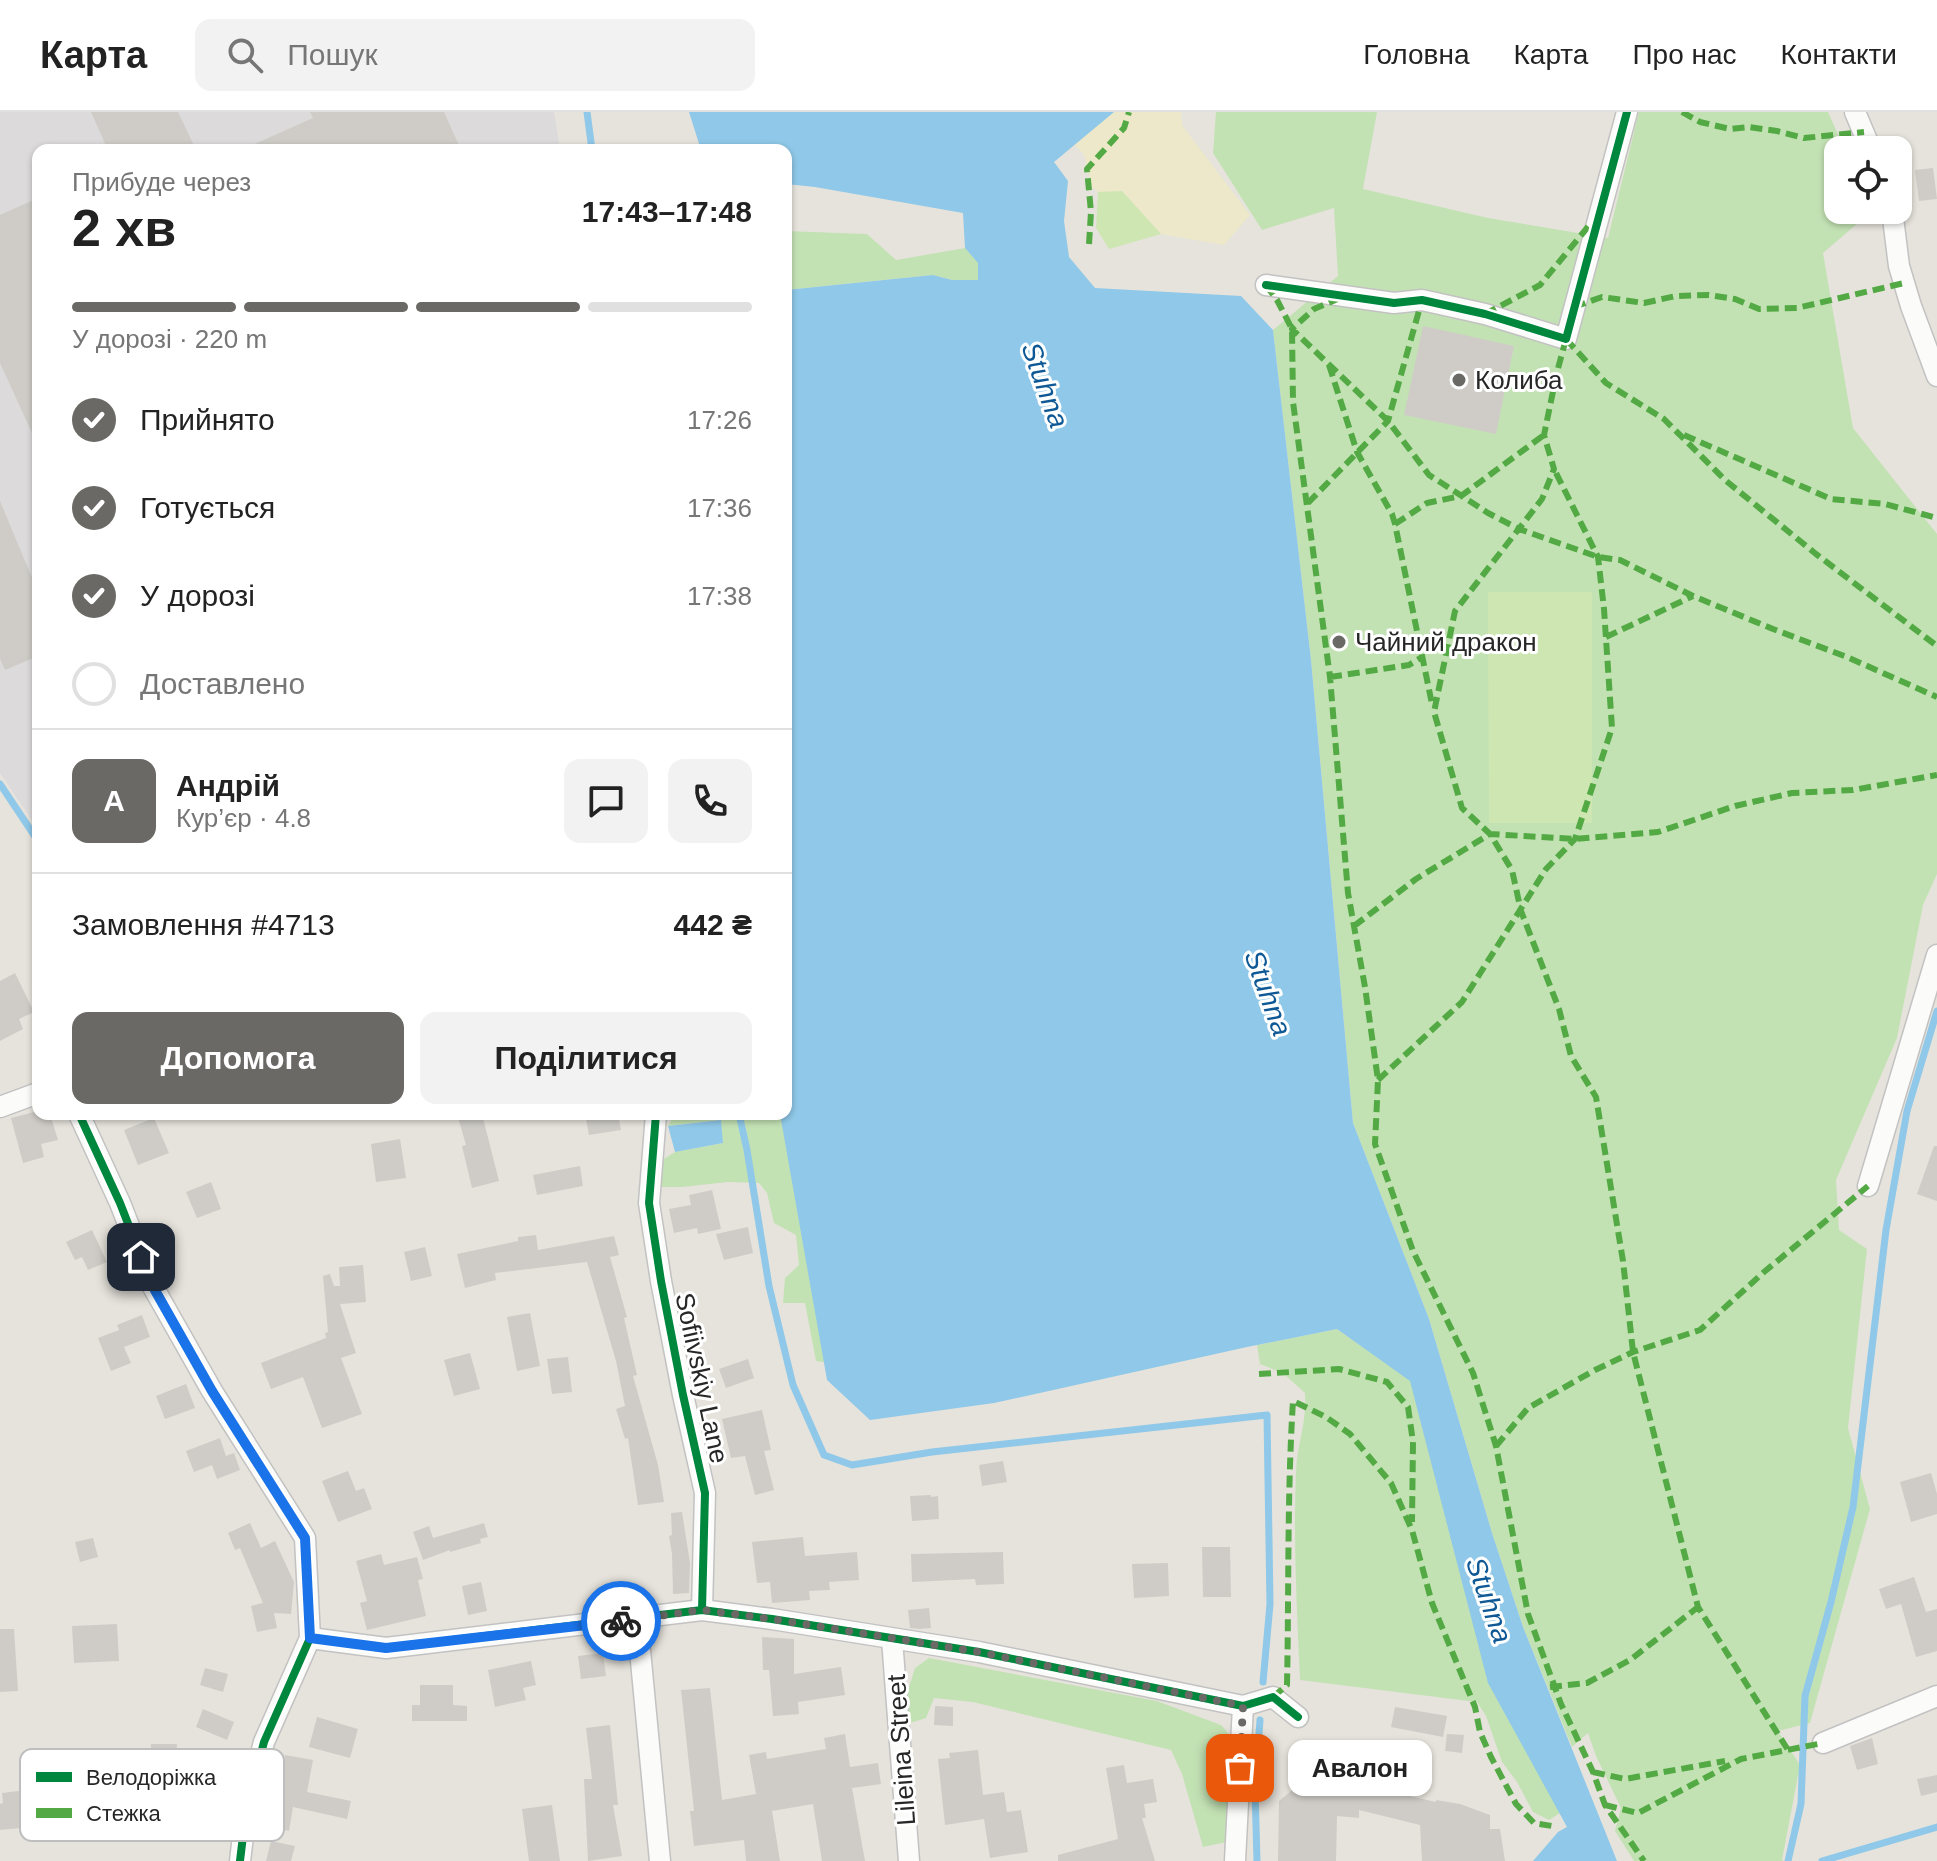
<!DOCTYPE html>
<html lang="uk">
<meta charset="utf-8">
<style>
:root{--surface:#fff;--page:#f2f2f2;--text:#222;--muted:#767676;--line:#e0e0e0;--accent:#6a6966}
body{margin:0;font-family:Helvetica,sans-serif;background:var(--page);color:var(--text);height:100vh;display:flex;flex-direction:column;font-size:30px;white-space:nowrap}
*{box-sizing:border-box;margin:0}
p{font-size:26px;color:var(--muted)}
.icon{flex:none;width:44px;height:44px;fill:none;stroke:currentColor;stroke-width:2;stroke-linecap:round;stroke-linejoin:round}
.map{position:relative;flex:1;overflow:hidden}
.side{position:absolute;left:32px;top:32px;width:760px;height:976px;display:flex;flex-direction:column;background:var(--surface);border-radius:16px;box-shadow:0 2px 6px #0004}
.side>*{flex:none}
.tools{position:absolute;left:1824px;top:24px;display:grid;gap:16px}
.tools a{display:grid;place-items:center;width:88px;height:88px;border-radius:16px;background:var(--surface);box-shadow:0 2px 6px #0004;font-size:40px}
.pin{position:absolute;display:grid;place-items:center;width:68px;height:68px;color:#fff;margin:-34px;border-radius:16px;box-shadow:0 4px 12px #0006}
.courier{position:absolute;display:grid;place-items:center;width:80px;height:80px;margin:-40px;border:6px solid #1a73e8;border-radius:50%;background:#fff;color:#222;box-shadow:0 2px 10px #0007}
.bubble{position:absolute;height:56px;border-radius:16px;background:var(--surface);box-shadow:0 2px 6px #0004;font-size:26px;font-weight:700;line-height:56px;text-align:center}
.overview em{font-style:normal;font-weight:700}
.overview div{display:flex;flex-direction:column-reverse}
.overview{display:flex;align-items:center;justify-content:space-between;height:136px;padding:0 40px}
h1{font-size:52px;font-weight:700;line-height:60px}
.bar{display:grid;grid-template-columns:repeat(4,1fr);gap:12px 8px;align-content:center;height:96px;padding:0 40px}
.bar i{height:10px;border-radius:6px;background:var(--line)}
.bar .selected{background:var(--accent)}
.bar p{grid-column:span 4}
.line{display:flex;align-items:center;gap:20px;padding:0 40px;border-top:2px solid var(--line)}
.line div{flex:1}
.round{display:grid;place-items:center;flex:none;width:84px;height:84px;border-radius:16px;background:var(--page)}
ol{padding:0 40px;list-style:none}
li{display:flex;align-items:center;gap:24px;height:88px}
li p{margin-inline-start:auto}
li .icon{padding:8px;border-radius:50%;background:var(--accent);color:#fff;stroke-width:4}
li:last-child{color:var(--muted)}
li i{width:44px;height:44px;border:4px solid var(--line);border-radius:50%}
.button{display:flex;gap:16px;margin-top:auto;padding:16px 40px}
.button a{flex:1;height:92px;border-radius:16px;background:var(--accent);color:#fff;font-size:32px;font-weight:700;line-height:92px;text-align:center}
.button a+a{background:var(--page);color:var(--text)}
header{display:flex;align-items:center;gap:48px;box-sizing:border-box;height:112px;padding:0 40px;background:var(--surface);border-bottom:2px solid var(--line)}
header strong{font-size:38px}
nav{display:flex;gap:44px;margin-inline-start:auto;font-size:28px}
.search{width:560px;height:72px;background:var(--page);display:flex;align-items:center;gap:20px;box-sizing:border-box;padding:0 28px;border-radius:16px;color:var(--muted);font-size:30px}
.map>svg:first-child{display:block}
</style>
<header>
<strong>Карта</strong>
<div class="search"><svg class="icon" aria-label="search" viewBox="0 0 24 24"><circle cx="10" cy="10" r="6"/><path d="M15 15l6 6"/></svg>Пошук</div>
<nav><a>Головна</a><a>Карта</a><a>Про нас</a><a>Контакти</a></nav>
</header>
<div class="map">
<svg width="1937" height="1749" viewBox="0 0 1937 1749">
<rect width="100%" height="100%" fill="#e6e3dc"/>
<path fill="#dddadb" d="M0,0h554l6,38h-522v679l-38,-56z"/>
<path fill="#c3e2b4" d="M1216,0h161l-14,77 125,29 120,20 31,-126h189l17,38h-7v60l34,1 -49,42 30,175 84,106v340l-14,31 -26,133 -61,142 3,50 28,19 -19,179 22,81 -60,214 -32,8 22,34 -18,95 2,1h-150l-19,-30 6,-23 -25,-52 -8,-23 -16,14 -49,-120 -31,-94 -63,-214 -76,-196 -42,-463 -38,-330 65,-54 -4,-68 -72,22 -49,-77z
M786,119l81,3 29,26 69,-12 13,14 1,18h-27l-19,-5 -147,15z
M675,1002h111l58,251 -28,-4 -11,-58h-22l2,-25 14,-13 -3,-30 -22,-12 -7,-30 -8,-10 -31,-1 -46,5h-21l-2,-25 16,-10 48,-9 -3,-23 -52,6z
M1337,1217l73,51 147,412 3,21 -11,7 -16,-8 -16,-30 -15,-20 -16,-46 -9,-14 -177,-22c-3,-69 -7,-139 -4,-208 1,-28 11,-49 9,-79l-22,-20 -23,-9 -3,-19z
M929,1546l228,43 64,24 13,15 -8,102 -23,5 -21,-73 -11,-24 -198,-48 -39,-4 -8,20 -16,5 -6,-20 11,-35z"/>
<path fill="#ece8c9" d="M1114,0h67l1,13 68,90 -26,30 -63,-11 -39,-42h-24l-6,-5 -8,-32 -10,-11z"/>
<path fill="#cee6b2" d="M1122,79l39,43 -52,15 -13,-21 2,-36z
M1488,480h104v231h-103z"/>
<path fill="#8fc8e8" d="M689,0h425l-60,50 14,19 -4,40 5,36 26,31 146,8 32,34 38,330 42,463 76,196 63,214 31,94 94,234h-84l25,-29 9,-5 -79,-144 -78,-302 -73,-52 -90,18 -253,56 -124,17 -43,-40 -47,-266h6v-824l147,-15 19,5h26v-17l-13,-15 -2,-35 -148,-26 -29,-3v-34h-85z
M721,1008l2,23 -48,9 -7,-26z"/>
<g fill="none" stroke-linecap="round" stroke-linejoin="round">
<path stroke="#8fc8e8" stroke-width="7" d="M587,0l5,38
M0,672l38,57
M739,1002l8,36 22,136 24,99 31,70 28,10 80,-13 335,-37 3,189 -7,78
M1257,1749l-2,-72 5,-69
M1788,1749l13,-57 4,-108 26,-94 22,-95 33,-277 21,-119 30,-100
M1822,1749l115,-34"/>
</g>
<path fill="#cfccc7" d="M91,0h87l18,38h-88z
M310,0h134l17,38h-220l72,-32z
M1933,56l4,31 -18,2 -4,-31z
M38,86v248l-38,-83v-148z
M1423,214l91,20 -18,88 -92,-19z
M0,389l38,91v64l-33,14 -5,-11z
M15,861l19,39 -15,7 4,10 -23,12v-60z
M38,999v3h12l8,26 -17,4 3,13 -21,6 -12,-45z
M457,1002h25l17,67 -27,7 -10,-42 4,-1z
M585,1002h33l3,16 -32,5z
M154,1006l15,35 -31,12 -14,-35z
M400,1027l6,39 -30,4 -5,-38z
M1934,1034h3v55l-20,-7z
M580,1054l3,20 -46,9 -4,-20z
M211,1070l10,27 -24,9 -11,-26z
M712,1078l9,39 -23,5 -1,-6 -23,5 -5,-24 22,-4 -2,-10z
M748,1115l5,26 -29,7 -8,-26z
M92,1118l15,32 -19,8 -6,-13 -7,3 -9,-18z
M536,1123l2,15 76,-14 5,19 -9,2 17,60 -3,1 13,57 -4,1 25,89 6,37 -26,3 -10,-67 -3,1 -9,-30 9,-3 -9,-45 -29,-99 -92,11 1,7 -31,8 -8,-34 61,-13v-4z
M425,1135l7,29 -21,5 -7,-29z
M363,1153l3,37 -26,2 16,49 -15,5 21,56 -40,14 -19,-51 -32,12 -10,-26 65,-25 -1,-5 3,-1 -5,-56 7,-2 4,12h6l-1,-19z
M530,1201l10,53 -23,5 -10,-54z
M142,1203l8,22 -26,10 7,16 -20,8 -13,-33 21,-8 -2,-5z
M470,1241l10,36 -26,7 -10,-36z
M568,1245l4,35 -20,2 -5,-35z
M748,1247l6,19 -28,10 -7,-19z
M186,1272l9,24 -30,11 -9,-23z
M762,1298l9,40 -7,1 10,39 -19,5 -10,-39 -14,2 -9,-39z
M220,1326l6,18 8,-3 6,17 -23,9 -5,-14 -18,7 -8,-21z
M1003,1349l4,21 -25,4 -3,-21z
M348,1359l8,20 8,-3 8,21 -34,13 -16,-41z
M1931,1361l6,21v20l-26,8 -11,-40z
M931,1383v2l7,-1 1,23 -27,2 -2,-25z
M682,1400l8,51 -1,30 -16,1 -1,-40 -3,-18 3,-1 -1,-22z
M250,1411l11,25 14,-7 19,41 -3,32 -17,-1 3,15 -20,4 -6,-26 12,-3 -23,-55 -5,2 -7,-17z
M484,1411l4,14 -8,2 1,4 -31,9v-2l-27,10 -10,-28 16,-6 4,12z
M803,1425l2,19 52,-4 2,28 -30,2 1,8 -21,1 1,9 -38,3 -2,-21 -13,1 -5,-41z
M93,1426l5,19 -18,5 -5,-20z
M1202,1435h28l1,50h-28z
M1003,1440l1,32 -28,1 -1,-6 -63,3 -1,-28z
M381,1442l3,11 33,-8 6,22 -5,1 8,36 -59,14 -7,-27 7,-2 -11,-40z
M1168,1451l1,33 -35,2 -2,-34z
M1914,1465l12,35 11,-3v42l-21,6 -15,-53 -15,5 -7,-20z
M481,1470l6,29 -19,4 -6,-29z
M929,1496l2,20 -11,1 -10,-1 -2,-18z
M117,1512l2,37 -45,2 -2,-37z
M0,1517h14l4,62 -18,1z
M762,1525l32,2v35l47,-7 4,28 -47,7 1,12 -26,2 -4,-46h-6z
M603,1541l3,23 -25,3 -3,-23z
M531,1549l5,24 -13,3 3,12 -31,7 -7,-37z
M205,1556l23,6 -5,18 -23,-7z
M420,1573h33v20l14,1v15h-55v-16h8z
M710,1576l12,112 34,-6 -7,-39 17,-3 1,7 59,-10 -2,-11 21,-4 5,33 28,-4 3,21 -29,4 13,73h-43l-9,-57 -41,7 8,50h-34l-2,-21 -50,6 -4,-35h4l-13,-121z
M935,1594l18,1v19l-19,-1z
M1395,1595l52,9 -4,21 -52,-10z
M203,1597l31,13 -7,18 -31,-13z
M317,1605l41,12 -8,29 -41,-11z
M610,1613l8,80h-5l9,51 -34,5 -4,-82h8l-6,-51z
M1447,1622l17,1 -2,18 -17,-2z
M1872,1626l6,26 -21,6 -7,-24z
M151,1632h26l-1,23h-25z
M978,1638l5,45 21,-3 3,20 14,-2 7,42 -38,6 -6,-39 -39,6 -7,-66 12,-1 -1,-5z
M285,1643l28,5 -6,32 44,9 -4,18 -54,-12 -4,24 -25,-5 5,-24 6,1z
M1124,1653l3,18 26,-4 4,23 -13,2 2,14h-4l13,43h-97v-6l60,-16 -12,-71z
M1937,1663v17l-16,4 -4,-17z
M1308,1665l51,2v6l77,17v-2l24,4 30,11v14h10l5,32h-83l-2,-36 -61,-15v8l-22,-2 -1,45h-58l1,-60z
M27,1678l4,37 -31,3v-26l3,-1 -1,-10z
M552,1693l8,56h-31l-7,-52z
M271,1729l24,5 -4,15h-25z"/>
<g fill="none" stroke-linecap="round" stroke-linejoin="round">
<g stroke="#c3c2c2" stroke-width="23">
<path id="minor" d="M1855,0l16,38
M1892,98l7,56 12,40 26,70
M1266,173l128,18 28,-3 63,14 81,25 61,-227
M0,995l38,-14
M79,1002l41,89 32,82 60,106 93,147 5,100 -46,104 -18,69 -6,50
M656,1002l-7,89 12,78 22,114 22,98 -3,117
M1868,1074l69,-231
M637,1507l23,242
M310,1526l76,10 316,-38 70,9 207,33 264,54 30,-9 25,20
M892,1527l17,222
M1823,1631l114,-47
M1235,1749l8,-155"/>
</g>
<use href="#minor" stroke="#fbfbfa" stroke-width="20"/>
<path stroke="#53aa44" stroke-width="6" stroke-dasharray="12 6" stroke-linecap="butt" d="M1682,0l18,10 30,7 19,-2 28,4 27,7 60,-6
M1089,132l2,-32 -4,-43 37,-41 5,-16
M1266,173l11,15 15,29 1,73 37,275 18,216 17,94 13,93 -3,64 38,107 60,122 23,73 32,168 33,90 32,68 12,33 39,56
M1340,186l-26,11 -22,20 96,92 41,54 59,38 31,16 79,28 22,3 73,36 80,33 74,28 90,40
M1574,195l28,-10 42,6 32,-7 33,-1 26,4 24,10 38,-1 107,-25
M1485,202l55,-29 52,-63
M1566,227l-9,33 -13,63 10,34 -12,30 -87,112 -21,101 28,96 28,26 22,36 9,41 38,98 12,47 25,41 27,164 10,91 65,255 90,143
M1566,227l40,44 58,36 61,61 91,74 121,92
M1329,253l28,87 35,62 3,10 37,180
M1684,323l147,64 54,5 52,14
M1308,391l80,-82 34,-121
M1395,412l32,-21 34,-7 83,-61
M1606,525l87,-41
M1330,565l79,-12 13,-8
M1354,814l62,-47 74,-45 85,5 83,-7 77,-26 57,-13 61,-3 84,-15
M1378,968l84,-78 84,-133 29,-30 37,-111 -8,-119 -6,-52 -44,-88
M1259,1262l80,-5 48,13 21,25 5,35 -1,80
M1496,1334l32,-38 67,-38 38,-18 67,-22 64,-58 104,-86
M1550,1575l37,-4 43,-23 68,-53
M1273,1585l14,-12c2,-95 0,-189 6,-284l33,16 24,17 41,49 21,47 20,73 43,104 5,25 11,25 25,47 18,19 18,3
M1593,1660l32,7 100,-18
M1605,1693l33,8 103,-54 82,-16"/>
<g stroke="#fff" stroke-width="13">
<path id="cycleway" d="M1266,173l128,18 28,-3 63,14 81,25 61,-227
M79,1002l41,89 32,82 60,106 93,147 5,100 -46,104 -18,69 -6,50
M656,1002l-7,89 12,78 22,114 22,98 -3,117
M310,1526l76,10 316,-38 70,9 207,33 264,54 30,-9 25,20"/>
</g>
<use href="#cycleway" stroke="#00873e" stroke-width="8"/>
</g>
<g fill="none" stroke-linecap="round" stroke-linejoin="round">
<path stroke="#6a6966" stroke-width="8" stroke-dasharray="0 14.4" d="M621,1509l81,-11 70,9 207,33 264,54 -3,62"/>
<path stroke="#1a73e8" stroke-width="10" d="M141,1145l11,28 60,106 93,147 5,100 76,10 235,-27"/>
</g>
<g fill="#6a6966" stroke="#fff" stroke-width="3">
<circle cx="1459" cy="268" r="8"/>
<circle cx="1339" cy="530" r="8"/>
</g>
<g text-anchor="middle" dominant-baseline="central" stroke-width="6" stroke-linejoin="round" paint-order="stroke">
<g font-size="26" fill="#272727" stroke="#fff" text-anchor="start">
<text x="1475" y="268">Колиба</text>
<text x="1355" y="530">Чайний дракон</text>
</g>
<g font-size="26" fill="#272727" stroke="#fff">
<text transform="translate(702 1266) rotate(78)">Sofiivskiy Lane</text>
<text transform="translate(901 1638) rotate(-94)">Lileina Street</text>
</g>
<g font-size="28" font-style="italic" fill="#0e5895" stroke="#fff">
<text transform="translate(1045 273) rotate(70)">Stuhna</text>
<text transform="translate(1268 881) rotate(70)">Stuhna</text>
<text transform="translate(1489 1488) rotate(71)">Stuhna</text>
</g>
</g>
<rect x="20" y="1637" width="264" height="92" rx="12" fill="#fff" stroke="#bebebe" stroke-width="2"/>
<rect x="36" y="1660" width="36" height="10" fill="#00873e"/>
<rect x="36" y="1696" width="36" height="10" fill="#53aa44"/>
<g font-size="22" fill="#272727">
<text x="86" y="1673">Велодоріжка</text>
<text x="86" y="1709">Стежка</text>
</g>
</svg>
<div class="tools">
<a><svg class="icon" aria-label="locate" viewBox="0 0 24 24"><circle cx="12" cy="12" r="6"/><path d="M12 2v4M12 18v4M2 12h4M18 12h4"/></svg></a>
</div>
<div class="pin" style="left:1240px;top:1656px;background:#ea580c"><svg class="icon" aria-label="bag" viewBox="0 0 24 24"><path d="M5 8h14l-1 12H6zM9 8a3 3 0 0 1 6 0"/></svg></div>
<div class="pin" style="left:141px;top:1145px;background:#1f2937"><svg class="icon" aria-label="home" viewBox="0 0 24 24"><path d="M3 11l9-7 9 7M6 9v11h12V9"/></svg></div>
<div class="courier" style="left:621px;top:1509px"><svg class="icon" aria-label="bike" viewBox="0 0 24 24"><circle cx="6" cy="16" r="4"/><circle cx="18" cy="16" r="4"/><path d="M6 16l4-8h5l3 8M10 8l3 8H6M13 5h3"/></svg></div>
<div class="bubble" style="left:1288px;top:1628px;width:144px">Авалон</div>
<section class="side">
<div class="overview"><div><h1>2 хв</h1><p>Прибуде через</p></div><em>17:43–17:48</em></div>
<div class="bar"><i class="selected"></i><i class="selected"></i><i class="selected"></i><i></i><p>У дорозі · 220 m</p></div>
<ol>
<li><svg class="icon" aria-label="check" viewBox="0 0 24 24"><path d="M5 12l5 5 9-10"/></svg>Прийнято<p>17:26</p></li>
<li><svg class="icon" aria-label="check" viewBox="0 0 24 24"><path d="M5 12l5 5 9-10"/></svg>Готується<p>17:36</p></li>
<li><svg class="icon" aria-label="check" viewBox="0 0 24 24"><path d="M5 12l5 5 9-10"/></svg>У дорозі<p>17:38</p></li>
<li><i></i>Доставлено</li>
</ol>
<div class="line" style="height:144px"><b class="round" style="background:var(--accent);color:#fff">А</b><div><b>Андрій</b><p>Кур’єр · 4.8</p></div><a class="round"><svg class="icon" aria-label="chat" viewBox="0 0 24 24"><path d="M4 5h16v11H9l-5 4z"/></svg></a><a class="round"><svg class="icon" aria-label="phone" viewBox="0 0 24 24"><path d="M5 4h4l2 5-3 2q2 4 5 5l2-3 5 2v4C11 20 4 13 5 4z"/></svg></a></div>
<div class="line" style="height:104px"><div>Замовлення #4713</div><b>442 ₴</b></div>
<div class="button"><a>Допомога</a><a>Поділитися</a></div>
</section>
</div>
